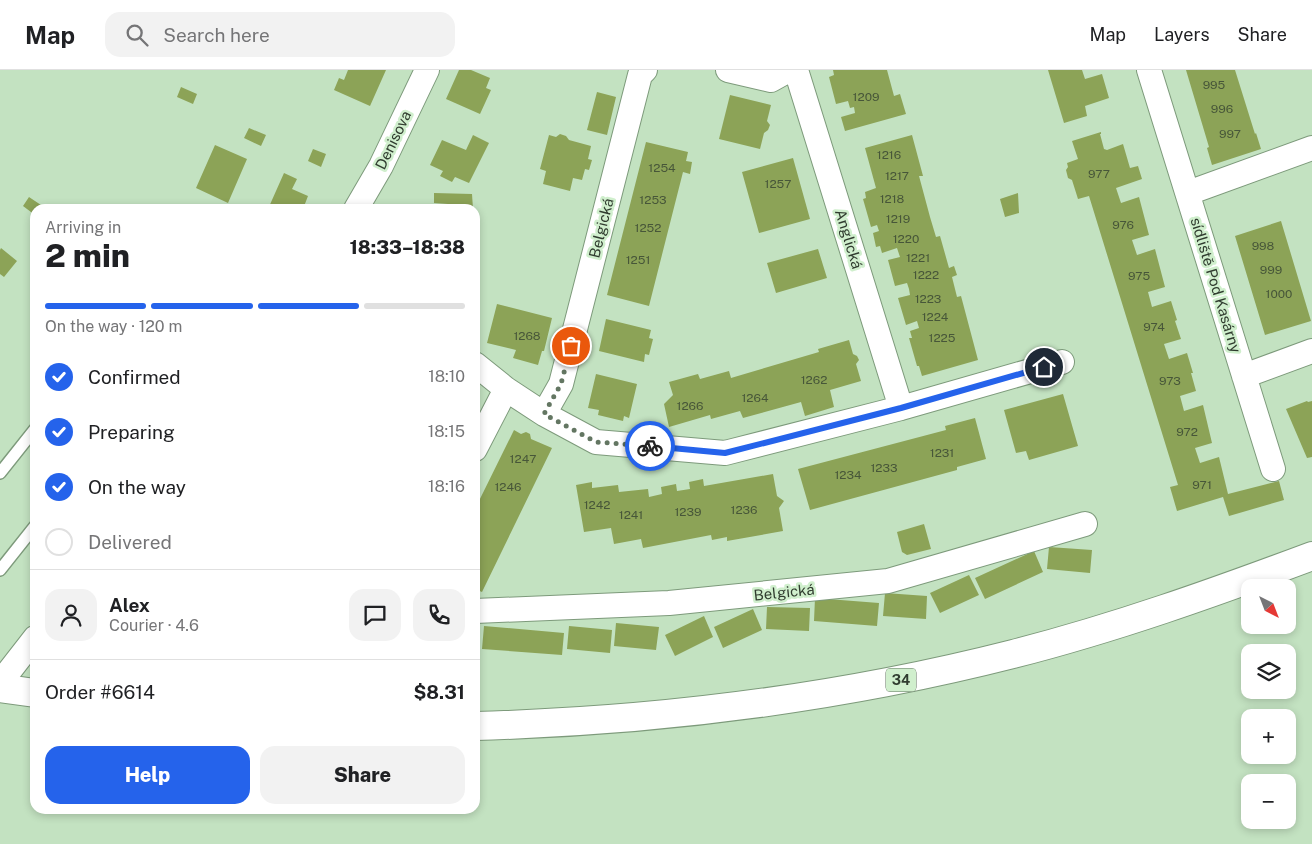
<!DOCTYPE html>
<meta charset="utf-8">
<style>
:root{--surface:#fff;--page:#f2f2f2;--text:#202124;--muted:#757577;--line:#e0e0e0;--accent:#2563eb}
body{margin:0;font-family:"Public Sans",sans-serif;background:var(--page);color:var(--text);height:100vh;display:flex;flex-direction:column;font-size:19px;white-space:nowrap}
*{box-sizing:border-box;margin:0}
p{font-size:16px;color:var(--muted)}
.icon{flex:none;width:28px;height:28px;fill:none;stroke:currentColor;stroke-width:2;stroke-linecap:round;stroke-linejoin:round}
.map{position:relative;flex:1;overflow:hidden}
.panel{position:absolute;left:30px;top:134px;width:450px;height:610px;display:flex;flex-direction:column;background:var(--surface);border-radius:15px;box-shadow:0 2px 8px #0003}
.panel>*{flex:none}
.needle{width:32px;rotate:138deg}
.tools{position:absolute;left:1241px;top:509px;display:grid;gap:10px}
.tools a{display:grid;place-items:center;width:55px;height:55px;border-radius:10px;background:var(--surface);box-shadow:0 2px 8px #0003;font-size:25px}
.pin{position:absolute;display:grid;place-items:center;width:42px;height:42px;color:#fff;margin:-21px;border:2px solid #fff;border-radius:50%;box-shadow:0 1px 5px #0007}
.courier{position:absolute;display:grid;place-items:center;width:50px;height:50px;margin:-25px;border:4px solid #2563eb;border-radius:50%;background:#fff;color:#222;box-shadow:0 1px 6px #0007}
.overview em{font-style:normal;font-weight:800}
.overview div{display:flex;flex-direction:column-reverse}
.overview{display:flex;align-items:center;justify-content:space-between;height:85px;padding:0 15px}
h1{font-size:32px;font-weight:800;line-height:38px}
.bar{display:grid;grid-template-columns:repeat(4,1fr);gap:8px 5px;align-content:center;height:60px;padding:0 15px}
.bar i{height:6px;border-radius:4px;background:var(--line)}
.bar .active{background:var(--accent)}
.bar p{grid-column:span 4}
.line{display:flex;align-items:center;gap:12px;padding:0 15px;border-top:1px solid var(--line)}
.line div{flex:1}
.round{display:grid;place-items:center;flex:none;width:52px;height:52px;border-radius:15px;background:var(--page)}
ol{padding:0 15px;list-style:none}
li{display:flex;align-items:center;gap:15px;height:55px}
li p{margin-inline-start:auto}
li .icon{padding:5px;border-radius:50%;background:var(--accent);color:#fff;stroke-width:4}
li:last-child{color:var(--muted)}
li i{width:28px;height:28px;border:2px solid var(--line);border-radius:50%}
.cta{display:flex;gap:10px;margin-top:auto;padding:10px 15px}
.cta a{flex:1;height:58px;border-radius:15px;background:var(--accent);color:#fff;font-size:20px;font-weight:800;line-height:58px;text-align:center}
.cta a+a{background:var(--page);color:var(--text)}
header{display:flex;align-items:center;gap:30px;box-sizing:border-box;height:70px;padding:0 25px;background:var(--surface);border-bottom:1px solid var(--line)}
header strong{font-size:24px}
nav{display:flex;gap:28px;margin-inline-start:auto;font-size:18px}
.search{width:350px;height:45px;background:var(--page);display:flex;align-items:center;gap:12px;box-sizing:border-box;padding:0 18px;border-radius:15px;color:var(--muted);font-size:19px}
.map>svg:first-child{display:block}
</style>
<header>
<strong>Map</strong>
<div class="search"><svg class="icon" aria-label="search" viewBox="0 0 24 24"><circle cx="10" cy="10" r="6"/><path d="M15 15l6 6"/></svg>Search here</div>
<nav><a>Map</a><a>Layers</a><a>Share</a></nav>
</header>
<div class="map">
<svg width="1312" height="774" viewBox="0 0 1312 774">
<rect width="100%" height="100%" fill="#c3e2c1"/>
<path fill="#8ca357" d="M348,0h38l-16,36 -36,-16 5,-12 5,2z
M459,0h12l19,8 -4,10 5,2 -11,24 -34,-15z
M833,0h54l7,26 6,-2 6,20 -61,17 -4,-14 14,-4 -1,-6 -4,1 -2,-7 -12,3 -7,-27 5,-2z
M1048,0h34l3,9 17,-5 7,24 -24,8 2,10 -23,7z
M1186,0h49l20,64 1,-1 5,16 -49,16 -5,-17 2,-1z
M181,17l16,7 -4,10 -16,-7z
M597,22l19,5 -9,38 -20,-5z
M730,25l41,10 -4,16 3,4 -2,5 -4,3 -4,16 -41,-10z
M249,58l17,7 -5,11 -17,-8z
M1101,62v2h-1l4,15 3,1 16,-6 7,24 8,-2 4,13 -26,9 5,15 18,-6 10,38 -17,5 5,15 18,-6 10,38 -17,5 4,15 19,-6 6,19 -2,1 6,18 -17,5 5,15 18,-6 6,20h-2l5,18 -16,5 4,15 19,-6 9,38 -17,5 5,15 19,-6 9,37 51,-13 5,19 -55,16 -6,-19 -46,14 -7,-24 8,-2 -89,-289 -11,3 -6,-19 -4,-2 -2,-8 2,-3 -1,-4 11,-4 -6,-18z
M560,64l6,2 3,4 22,6 -3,13 4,1 -3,10 -4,-1 -3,11 -9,-2 -3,13 -27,-7 3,-13 -6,-2 9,-34 7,2z
M473,65l16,8 -20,40 -14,-6 -3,5 -12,-6 3,-5 -13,-6 12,-25 24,10z
M912,65l11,41h-4l11,41 6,20 4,-1 9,32 5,-2 3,9 -5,2 5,20 4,-1 17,64 -56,16 -3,-10h-2l-8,-28h3l-2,-7 9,-3 -2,-7 -11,4 -8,-27 12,-3 -1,-6 -2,-6 -12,3 -7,-26 12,-3 -3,-9 -15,5 -2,-7 -4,1 -3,-14 6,-2 -2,-6 -6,2 -8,-28 3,-1 -1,-6 11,-4 -11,-40z
M646,72l42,10 -2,9 6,1 -2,12 -7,-2 -34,134 -42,-11z
M215,75l32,14 -19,44 -32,-15z
M313,79l13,5 -5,13 -13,-6z
M793,88l17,61 -51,14 -17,-61z
M284,103l13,6 -5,10 16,7 -5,13h-35z
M434,123l38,1 1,15 -25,-1v-4l-14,-1z
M1018,123l1,20 -14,4 -5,-18z
M29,127l15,10 -1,2h-8v6l-12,-9z
M1281,151l30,100 -46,14 -30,-99z
M1,178l16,13 -13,16 -4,-3v-24z
M818,179l9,29 -51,15 -9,-30z
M497,234l55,14 -8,33h-2l-4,14 -25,-7 3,-8 -29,-7z
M606,249l45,11 -2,8 4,1 -4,16 -4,-1 -1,8 -45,-11z
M849,270l4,14 4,2 2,4 -3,4 5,17 -31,9 4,17 -29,9 -4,-14 -58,16 -3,-7 -29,8 -1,-4 -41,12 -5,-23 9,-9 -4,-13 29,-8 2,5 29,-8 2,7 88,-26 -1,-3z
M596,304l41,10 -8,34 -5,-2 -1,5 -25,-6 1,-5 -11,-2z
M1063,324l15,52 -49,14 -3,-9 -10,2 -12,-43z
M1307,331l1,1 4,-1v56l-5,1 -21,-49z
M975,348l11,41 -29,8v3l-147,40 -12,-41 148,-39 -1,-4z
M514,360l7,4 5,-2 4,2 1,5 21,9 -70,144 -7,-3v-80z
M773,404l4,22 7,5 -5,7 4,23 -56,10v-4l-15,3 -1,-5 -68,13 -2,-9 -27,5 -3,-16 -27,4 -8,-47 16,-3v6l26,-3 1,7 29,-3 1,8 13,-3 -1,-7 15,-3 1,7 13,-2 -1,-7 14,-3 1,7z
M924,454l7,25 -24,6 -5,-3 -5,-20z
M1049,477l43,3 -2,23 -43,-4z
M1034,481l9,21 -58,27 -10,-21z
M969,505l10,20 -39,18 -10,-20z
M885,523l42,3 -1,23 -43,-3z
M815,528l64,5 -2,23 -63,-5z
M767,537l43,1 -1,23 -43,-2z
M753,539l9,21 -39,18 -9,-21z
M704,546l9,21 -38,19 -10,-21z
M616,553l43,4 -3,23 -42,-4z
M484,556l80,7 -2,22 -80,-6z
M569,556l43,4 -2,23 -43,-4z"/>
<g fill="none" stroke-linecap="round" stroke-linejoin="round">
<g stroke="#7d9a7b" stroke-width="14">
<path id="lane" d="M0,403l35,-44
M0,500l35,-44"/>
</g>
<g stroke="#7d9a7b" stroke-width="26">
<path id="street" d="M728,0l43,10 18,-10
M796,0l105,338
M1149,0l124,399
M1188,123l124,-45
M356,139l25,-43 46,-96
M475,294l31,25 38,25 52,28 129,11 176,-45 161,-46
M1244,306l68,-25
M544,344l17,-30 79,-309 5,-5
M475,379l31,-60
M475,541l194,-8 219,-22 197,-57
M0,613l35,-45"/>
</g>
<g stroke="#7d9a7b" stroke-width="30">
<path id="primary" d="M0,618l35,5
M475,656c182,-5 361,-27 538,-72 102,-26 200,-61 299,-98"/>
</g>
<use href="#lane" stroke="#fff" stroke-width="11"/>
<use href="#street" stroke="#fff" stroke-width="24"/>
<use href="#primary" stroke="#fff" stroke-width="28"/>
</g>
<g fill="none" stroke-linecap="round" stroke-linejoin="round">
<path stroke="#637662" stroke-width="5" stroke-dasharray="0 9" d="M571,276l-10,38 -17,30 52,28 54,4"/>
<path stroke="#2563eb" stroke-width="6" d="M650,376l75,7 176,-45 143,-41"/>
</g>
<g text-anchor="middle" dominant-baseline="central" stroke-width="5" stroke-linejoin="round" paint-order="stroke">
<g font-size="12" fill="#475639">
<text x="1214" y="15">995</text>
<text x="866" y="27">1209</text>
<text x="1222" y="39">996</text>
<text x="1230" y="64">997</text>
<text x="889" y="85">1216</text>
<text x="662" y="98">1254</text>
<text x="1099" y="104">977</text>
<text x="897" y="106">1217</text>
<text x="778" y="114">1257</text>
<text x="892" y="129">1218</text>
<text x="653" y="130">1253</text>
<text x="898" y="149">1219</text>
<text x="1123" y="155">976</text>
<text x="648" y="158">1252</text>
<text x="906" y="169">1220</text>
<text x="1263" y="176">998</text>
<text x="918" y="188">1221</text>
<text x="638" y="190">1251</text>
<text x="1271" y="200">999</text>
<text x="926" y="205">1222</text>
<text x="1139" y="206">975</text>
<text x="1279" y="224">1000</text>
<text x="928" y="229">1223</text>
<text x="935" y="247">1224</text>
<text x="1154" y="257">974</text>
<text x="527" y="266">1268</text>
<text x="942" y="268">1225</text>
<text x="814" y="310">1262</text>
<text x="1170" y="311">973</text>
<text x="755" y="328">1264</text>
<text x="690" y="336">1266</text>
<text x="1187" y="362">972</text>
<text x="942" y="383">1231</text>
<text x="523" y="389">1247</text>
<text x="884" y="398">1233</text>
<text x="848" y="405">1234</text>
<text x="1202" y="415">971</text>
<text x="508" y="417">1246</text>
<text x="597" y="435">1242</text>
<text x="744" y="440">1236</text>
<text x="688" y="442">1239</text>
<text x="631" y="445">1241</text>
</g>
<rect fill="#d0efcd" stroke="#60725e" stroke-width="1" x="886" y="598.5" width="30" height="23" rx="4"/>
<g font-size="14" font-weight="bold" fill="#303c2f">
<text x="901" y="610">34</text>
</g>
<g font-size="15" fill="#303c2f" stroke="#d0efcd">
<text transform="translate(393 70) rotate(-64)">Denisova</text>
<text transform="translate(601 158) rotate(-76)">Belgická</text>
<text transform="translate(849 169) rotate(73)">Anglická</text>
<text transform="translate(1216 215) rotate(73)">sídliště Pod Kasárny</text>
<text transform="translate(784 522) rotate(-6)">Belgická</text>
</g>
</g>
</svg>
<div class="tools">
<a><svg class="needle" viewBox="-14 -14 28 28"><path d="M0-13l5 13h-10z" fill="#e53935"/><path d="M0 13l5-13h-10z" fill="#757577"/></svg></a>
<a><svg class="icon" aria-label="layers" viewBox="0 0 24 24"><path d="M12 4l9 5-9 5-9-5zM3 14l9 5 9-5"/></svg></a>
<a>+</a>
<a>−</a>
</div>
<div class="pin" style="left:571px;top:276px;background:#ea580c"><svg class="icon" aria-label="bag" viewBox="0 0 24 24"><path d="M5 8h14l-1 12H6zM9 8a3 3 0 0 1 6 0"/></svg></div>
<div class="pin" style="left:1044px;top:297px;background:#1f2937"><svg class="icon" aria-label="home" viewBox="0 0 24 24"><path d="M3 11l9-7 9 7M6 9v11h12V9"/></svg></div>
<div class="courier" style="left:650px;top:376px"><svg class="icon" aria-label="bike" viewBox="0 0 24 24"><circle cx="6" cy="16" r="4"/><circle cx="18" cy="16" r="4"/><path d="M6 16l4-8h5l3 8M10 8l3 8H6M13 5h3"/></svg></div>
<section class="panel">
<div class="overview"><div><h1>2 min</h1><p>Arriving in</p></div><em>18:33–18:38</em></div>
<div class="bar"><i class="active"></i><i class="active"></i><i class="active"></i><i></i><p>On the way · 120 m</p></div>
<ol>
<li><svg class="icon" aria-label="check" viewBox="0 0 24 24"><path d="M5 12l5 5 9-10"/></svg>Confirmed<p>18:10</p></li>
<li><svg class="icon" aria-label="check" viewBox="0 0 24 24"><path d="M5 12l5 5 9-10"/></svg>Preparing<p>18:15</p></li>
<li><svg class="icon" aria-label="check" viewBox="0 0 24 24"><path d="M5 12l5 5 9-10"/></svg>On the way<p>18:16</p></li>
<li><i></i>Delivered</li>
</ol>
<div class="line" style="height:90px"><a class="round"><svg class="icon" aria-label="person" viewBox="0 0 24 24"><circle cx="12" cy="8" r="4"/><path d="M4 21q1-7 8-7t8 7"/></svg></a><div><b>Alex</b><p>Courier · 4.6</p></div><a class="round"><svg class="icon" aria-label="chat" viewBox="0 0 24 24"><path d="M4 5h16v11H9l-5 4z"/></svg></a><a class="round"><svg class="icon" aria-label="phone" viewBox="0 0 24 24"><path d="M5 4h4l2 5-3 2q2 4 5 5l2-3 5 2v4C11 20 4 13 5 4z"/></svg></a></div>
<div class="line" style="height:65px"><div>Order #6614</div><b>$8.31</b></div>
<div class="cta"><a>Help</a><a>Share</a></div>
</section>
</div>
